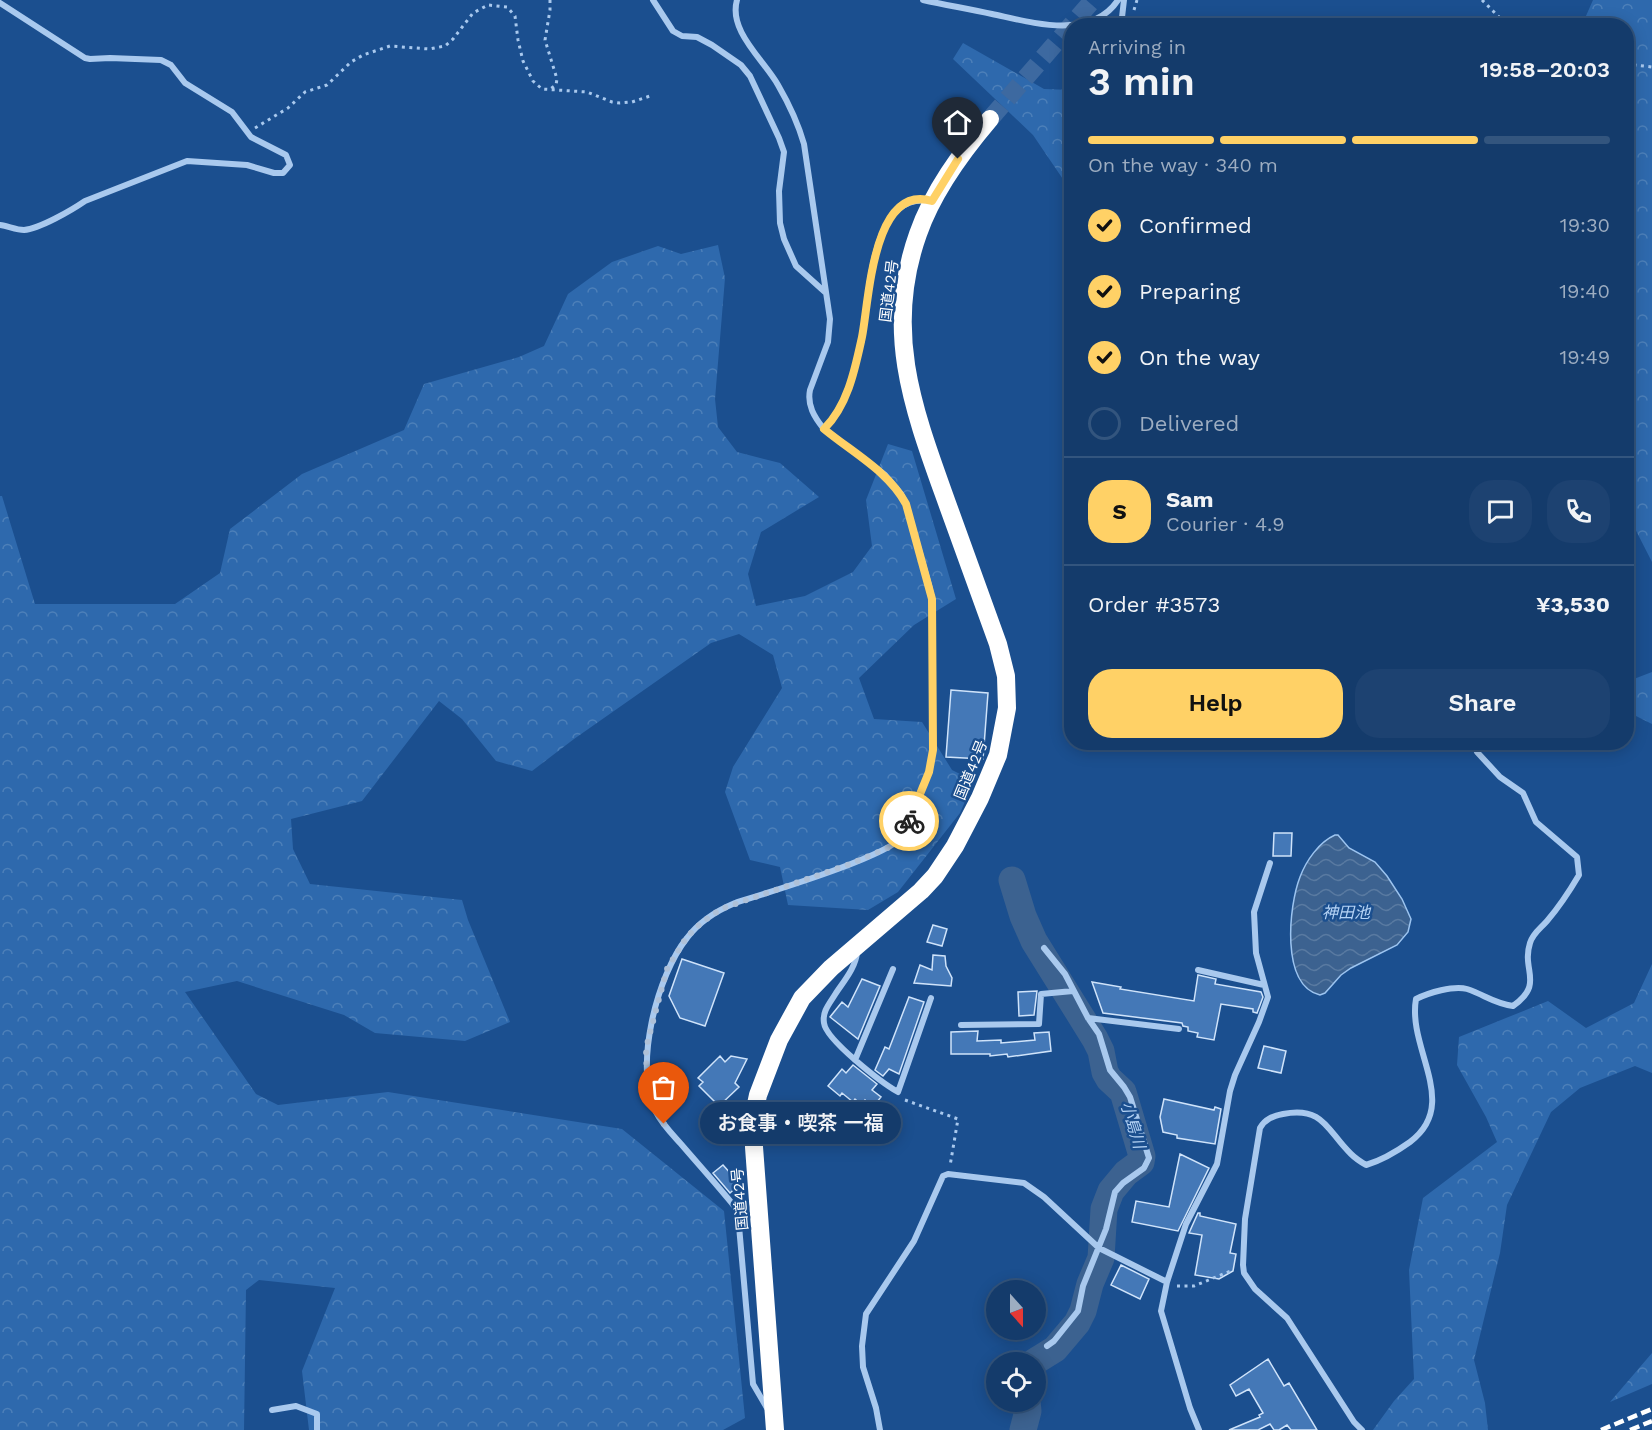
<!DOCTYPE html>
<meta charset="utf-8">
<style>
:root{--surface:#143b6b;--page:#1d4271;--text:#f1f3f6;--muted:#9dadc1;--line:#33557e;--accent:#ffd166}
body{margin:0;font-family:"Work Sans","Noto Sans JP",sans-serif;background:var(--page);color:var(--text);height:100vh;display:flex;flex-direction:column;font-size:22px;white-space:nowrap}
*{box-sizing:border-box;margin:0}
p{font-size:20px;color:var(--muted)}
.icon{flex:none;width:33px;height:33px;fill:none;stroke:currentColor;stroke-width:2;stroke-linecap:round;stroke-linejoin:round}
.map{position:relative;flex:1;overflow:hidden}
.sheet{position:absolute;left:1064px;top:18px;width:570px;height:732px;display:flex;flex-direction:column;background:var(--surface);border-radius:24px;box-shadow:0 3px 15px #0003,0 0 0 2px var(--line)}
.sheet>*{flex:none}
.needle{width:39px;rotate:159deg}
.fabs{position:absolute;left:986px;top:1280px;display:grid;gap:12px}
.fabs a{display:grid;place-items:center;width:60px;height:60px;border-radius:50%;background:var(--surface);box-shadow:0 3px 15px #0003,0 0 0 2px var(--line);font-size:30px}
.pin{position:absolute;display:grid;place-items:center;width:51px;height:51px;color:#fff;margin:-62px -26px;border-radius:50% 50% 50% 0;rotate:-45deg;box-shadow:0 0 6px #0007}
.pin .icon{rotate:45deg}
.courier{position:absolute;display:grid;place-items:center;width:60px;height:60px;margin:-30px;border:4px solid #ffd166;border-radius:50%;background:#fff;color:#222;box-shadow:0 2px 8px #0007}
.bubble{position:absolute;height:42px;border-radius:21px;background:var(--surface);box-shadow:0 3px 15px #0003,0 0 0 2px var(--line);font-size:20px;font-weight:600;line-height:42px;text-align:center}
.summary em{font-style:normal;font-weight:600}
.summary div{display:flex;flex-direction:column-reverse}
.summary{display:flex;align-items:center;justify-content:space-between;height:102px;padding:0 24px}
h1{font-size:39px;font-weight:600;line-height:45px}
.bar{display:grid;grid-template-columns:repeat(4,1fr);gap:9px 6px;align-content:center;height:72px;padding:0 24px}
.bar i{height:8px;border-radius:4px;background:var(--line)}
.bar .on{background:var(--accent)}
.bar p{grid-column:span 4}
.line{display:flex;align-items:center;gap:15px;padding:0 24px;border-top:2px solid var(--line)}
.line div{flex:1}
.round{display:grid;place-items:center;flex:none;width:63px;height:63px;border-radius:24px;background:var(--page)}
ol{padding:0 24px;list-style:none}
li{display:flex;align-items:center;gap:18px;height:66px}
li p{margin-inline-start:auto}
li .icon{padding:6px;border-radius:50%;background:var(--accent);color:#111;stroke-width:4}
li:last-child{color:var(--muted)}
li i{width:33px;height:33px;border:3px solid var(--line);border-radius:50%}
.action{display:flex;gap:12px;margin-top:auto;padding:12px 24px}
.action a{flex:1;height:69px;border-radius:24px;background:var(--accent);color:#111;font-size:24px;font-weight:600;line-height:69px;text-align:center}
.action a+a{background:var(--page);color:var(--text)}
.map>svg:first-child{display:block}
</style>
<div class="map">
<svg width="1652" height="1430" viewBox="0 0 1652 1430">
<defs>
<pattern id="forest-crowns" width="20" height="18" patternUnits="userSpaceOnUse" patternTransform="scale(1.5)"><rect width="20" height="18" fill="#2e69ad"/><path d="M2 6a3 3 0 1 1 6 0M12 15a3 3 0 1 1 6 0" fill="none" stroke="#4d80b9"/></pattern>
<pattern id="water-waves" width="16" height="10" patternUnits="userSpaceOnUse" patternTransform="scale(1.5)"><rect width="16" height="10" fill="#3c6290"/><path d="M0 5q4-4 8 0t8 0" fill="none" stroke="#597aa1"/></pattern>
</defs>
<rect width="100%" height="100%" fill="#1b4f8f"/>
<path fill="url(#forest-crowns)" d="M1593,0h59v562l-26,-51v-103l7,-97 -7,-6v-279l-44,-1z
M963,43l81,46 27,1v101l-38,-56 -80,-76z
M718,245l7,33 -10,121 3,28 19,25 43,11 39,34 -58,35 -13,42 8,32 49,-10 48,-24 19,-26 -6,-46 22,-56 24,7 44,148 -42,26 -55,53 15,41 48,3 30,48 22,11 -14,32 -62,79 -30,18 -80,-5 -8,-38 -30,-7 -25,-68 8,-25 49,-79 -9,-33 -34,-21 -28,9 -137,96 -42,32 -36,-10 -34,-42 -23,-18 -77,100 -71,18 2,30 17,35 152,16 6,20 42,102 -45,19 -90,-8 -31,-18 -107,-34 -52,11 71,102 22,11 110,-13 234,37 102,82 21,207 -22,12h-414l-7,-59 33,-83 -76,-8 -13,10 -2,140h-244v-934h2l33,108h140l45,-31 10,-44 72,-55 102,-44 20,-46 95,-27 25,-11 24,-52 44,-32 46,-16 23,8z
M1652,672v52l-26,-13v-29z
M1652,964v109l-17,-7 -55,22 -29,24 -44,93 -7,48 -26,107 11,43 3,27h-115l21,-29 20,-22 -5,-109 14,-72 74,-56 -11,-25 -29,-52 2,-28 89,-36 38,27 48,-25z
M1652,1353v31l-42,18z"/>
<path fill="url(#water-waves)" stroke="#9cc4f0" stroke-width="1.5" d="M1335,835h3l11,13 26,14 12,14 15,23 9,20 -3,13 -11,13 -46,23 -10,7 -16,18 -5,2c-40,-9 -31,-90 -20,-118 6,-16 19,-35 35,-42z"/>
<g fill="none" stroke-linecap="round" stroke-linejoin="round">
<path stroke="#3c6290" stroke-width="27" d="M1012,880l11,36 11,25 61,98 6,12 4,21 4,7 14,13 19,64 -1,6 -15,11 -15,18 -7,18 -3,49 -11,26 -7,27 -6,12 -22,26 -21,13
M1023,1430l5,-19 -1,-10"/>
</g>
<path fill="#4478b7" stroke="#cfe3fa" stroke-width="1.5" d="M951,690l37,3 -5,66 -37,-2z
M1274,833h18l-1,23h-18z
M933,925l14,4 -5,17 -15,-4z
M933,955l12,1 1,10 6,12 -1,8 -37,-3 6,-18 12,5z
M682,959l42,14 -19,53 -25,-8 -11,-22z
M1198,975l18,4 -1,5 46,8 2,5 -6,16 -4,-1v-3l-32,-5 -7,36 -17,-3 1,-4 -10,-2v-4l-5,-1 -1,-3 -79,-10 -11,-31 29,5 -1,2 74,12z
M862,979l18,7 -22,53 -28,-22 12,-15 6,5z
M1037,991l-3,24 -15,1 -1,-24z
M909,997l15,5 -25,72 -10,-5 -6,7 -8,-6 10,-23 4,2z
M978,1031l-1,10 24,-1v3l34,-3 -1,-7 15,-1 2,19 -43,6 -1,-3 -17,2v-2h-39v-22z
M1264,1046l22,5 -5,22 -23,-5z
M720,1056l5,6 6,-6 16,3 -12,24 4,4 -20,19 -20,-20 4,-4 -5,-4z
M853,1065l24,19 -5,6 9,7 -8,10 -8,-7 -3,5 -7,-6 -2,3 -11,-9 -2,3 -12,-10 14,-17 4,4z
M1164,1099l50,11 1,-3 6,2 -6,35 -38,-6v-3l-14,-3 -3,-15z
M1180,1154l29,14 -31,63 -46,-9 4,-21 33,6z
M723,1165l17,19 -10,9 -17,-20z
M1198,1213h2v3l36,8 -6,29 6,1 -3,17 -14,8 -24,-4 7,-40 -13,-2z
M1121,1265l28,14 -9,20 -29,-14z
M1268,1359l16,27 5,-3 28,47h-26l-4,-5 -8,5h-5l-4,-6 -12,6h-29l31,-13 -1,-2 4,-2 -14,-24 -13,7 -6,-11z"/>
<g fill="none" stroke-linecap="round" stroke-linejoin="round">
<path stroke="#3d69a0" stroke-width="18" stroke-dasharray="18 9" stroke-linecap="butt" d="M990,119l103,-119"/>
<path stroke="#a9c9ee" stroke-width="3" stroke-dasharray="3 4.5" stroke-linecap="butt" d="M550,0v10l-5,30 12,39 -1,6 -6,4
M1482,0l26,26
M1134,10l3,-10
M1626,64l26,3
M255,128l33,-20 17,-16 22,-7 24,-23 12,-7 27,-9 39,3 16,-3 8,-7 20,-26 15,-8 19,2 8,9 3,24 5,21 10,20 9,8 45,3 25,10 8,1 12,-1 21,-7
M905,1100l53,19 -8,47
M1177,1286h17l39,-16"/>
<path stroke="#a9c9ee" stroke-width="6" d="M653,0l20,31 9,5 15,1 15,8 29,20 9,11 29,62 5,14 -5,39 1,32 4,16 12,27 30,27
M737,0c-9,31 27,60 41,85 11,19 20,38 26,59l26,175 -2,23 -18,48c-3,15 4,27 14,39l61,46 16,19 5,10 23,81 3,14 1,151 -4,22 -26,64c-15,21 -137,57 -168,67 -19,8 -36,19 -48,35 -30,37 -54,130 -31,174 6,12 16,22 25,32 18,21 37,42 54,63l4,19 14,158 14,24
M923,0c23,5 46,9 69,14 38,8 99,27 126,-14
M0,3l85,55 5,1 20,-1 51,2 10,5 14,18 47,29 19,25 35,18 4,10 -7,8h-9l-27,-8 -60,-4 -102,40c-13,9 -46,28 -61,29 -8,0 -16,-4 -24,-5
M1121,26l3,-26
M824,429c24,-25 31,-60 38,-93 8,-37 7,-144 67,-135
M1044,948l21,26 23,44 11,16 11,36 14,17 6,10 19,61 -5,10 -21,15 -8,9 -9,37 -23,57 -5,25 -24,30 -7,5
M857,952c-1,15 -13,29 -21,41 -6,10 -14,18 -12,30 2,17 58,60 74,69l33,-94
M1198,970l66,15
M1088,1018l91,11
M961,1025l78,-1 2,-30 32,-3
M855,1060l38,-91
M272,1410l24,-4 21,8v16
M880,1430l-4,-22 -13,-41 -1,-21 4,-32 48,-73 29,-65 5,-2 76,9 20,14 55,51 68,34
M1199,1430l-9,-22 -29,-97 6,-29 19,-58 31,-60 13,-73 5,-16 24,-53 9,-25 -12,-44 -2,-41 16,-49
M1362,1430l-8,-8 -67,-104 -32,-29 -11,-16 -1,-8 2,-46 15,-91c5,-9 13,-12 23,-14 41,-8 44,17 68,40 4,4 10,8 15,11 17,-5 30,-13 44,-23 51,-38 -3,-93 6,-143 12,-6 38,-14 51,-10 18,6 26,14 46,17 32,-23 8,-35 17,-63 3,-10 10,-14 17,-22 12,-14 22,-29 32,-46l-2,-18 -41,-35 -13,-29 -23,-16 -23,-25 -4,-10"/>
<path stroke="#fff" stroke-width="18" d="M775,1430l-21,-283 1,-38 3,-14 21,-55 23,-42 29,-30 90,-77 14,-15 20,-30 25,-48 18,-43 9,-47 -1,-32 -8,-32c-17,-47 -34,-94 -51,-141 -33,-92 -64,-171 -29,-269 15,-43 43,-81 72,-115"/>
<path stroke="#fff" stroke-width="4.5" stroke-dasharray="10 4.5" stroke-linecap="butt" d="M1601,1430l51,-21
M1630,1430l22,-9"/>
</g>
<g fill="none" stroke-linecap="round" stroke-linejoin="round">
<path stroke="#afc1d8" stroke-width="6" stroke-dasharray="0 10.8" d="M664,1124l-12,-20 -5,-17 -1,-39 21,-79 19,-31 15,-15 20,-14 129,-45 40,-17 9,-6 10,-20"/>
<path stroke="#ffd166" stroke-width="8" d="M909,821l20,-49 4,-22 -1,-151 -26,-95c-18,-33 -53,-51 -82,-75 24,-24 31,-60 38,-92 7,-34 10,-154 70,-136l26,-42"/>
</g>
<g text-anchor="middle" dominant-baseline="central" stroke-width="5" stroke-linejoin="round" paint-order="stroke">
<g font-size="15" fill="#fff" stroke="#1b4f8f">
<text transform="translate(889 291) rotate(-83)">国道42号</text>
<text transform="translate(971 770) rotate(-68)">国道42号</text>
<text transform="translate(740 1199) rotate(-95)">国道42号</text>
</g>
<g font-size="16" font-style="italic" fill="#b5d3f5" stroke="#1b4f8f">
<text x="1346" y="912">神田池</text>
<text transform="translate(1133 1125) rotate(73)">小島川</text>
</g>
</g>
</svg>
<div class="fabs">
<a><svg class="needle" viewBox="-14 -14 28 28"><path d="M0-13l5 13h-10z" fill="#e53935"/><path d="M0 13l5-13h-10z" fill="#9dadc1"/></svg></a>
<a><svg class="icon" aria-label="locate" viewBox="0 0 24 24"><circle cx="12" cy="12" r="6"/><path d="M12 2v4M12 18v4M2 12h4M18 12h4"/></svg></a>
</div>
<div class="pin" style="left:664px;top:1124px;background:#ea580c"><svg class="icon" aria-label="bag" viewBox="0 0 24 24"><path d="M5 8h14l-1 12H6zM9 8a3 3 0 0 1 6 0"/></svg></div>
<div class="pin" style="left:958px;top:159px;background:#1f2937"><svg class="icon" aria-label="home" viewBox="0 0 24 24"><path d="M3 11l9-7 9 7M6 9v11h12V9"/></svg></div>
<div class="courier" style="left:909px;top:821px"><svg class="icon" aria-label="bike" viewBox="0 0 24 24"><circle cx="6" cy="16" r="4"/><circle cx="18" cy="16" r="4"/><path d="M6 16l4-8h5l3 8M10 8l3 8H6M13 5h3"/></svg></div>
<div class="bubble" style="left:700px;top:1102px;width:201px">お食事・喫茶 一福</div>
<section class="sheet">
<div class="summary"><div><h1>3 min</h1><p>Arriving in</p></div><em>19:58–20:03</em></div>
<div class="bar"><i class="on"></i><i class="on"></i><i class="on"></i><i></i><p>On the way · 340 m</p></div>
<ol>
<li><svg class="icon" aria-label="check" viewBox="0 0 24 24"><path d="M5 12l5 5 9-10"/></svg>Confirmed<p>19:30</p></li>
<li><svg class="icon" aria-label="check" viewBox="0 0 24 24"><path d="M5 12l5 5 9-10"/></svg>Preparing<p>19:40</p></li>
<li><svg class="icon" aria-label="check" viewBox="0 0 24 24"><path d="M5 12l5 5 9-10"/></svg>On the way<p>19:49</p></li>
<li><i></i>Delivered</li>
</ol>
<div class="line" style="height:108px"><b class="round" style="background:var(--accent);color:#111">S</b><div><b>Sam</b><p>Courier · 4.9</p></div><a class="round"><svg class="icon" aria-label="chat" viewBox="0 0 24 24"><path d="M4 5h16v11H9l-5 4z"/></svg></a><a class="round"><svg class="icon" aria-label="phone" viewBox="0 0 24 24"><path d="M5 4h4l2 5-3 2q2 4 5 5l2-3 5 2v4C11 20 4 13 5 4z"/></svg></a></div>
<div class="line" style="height:78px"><div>Order #3573</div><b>¥3,530</b></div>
<div class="action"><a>Help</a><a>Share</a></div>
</section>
</div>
